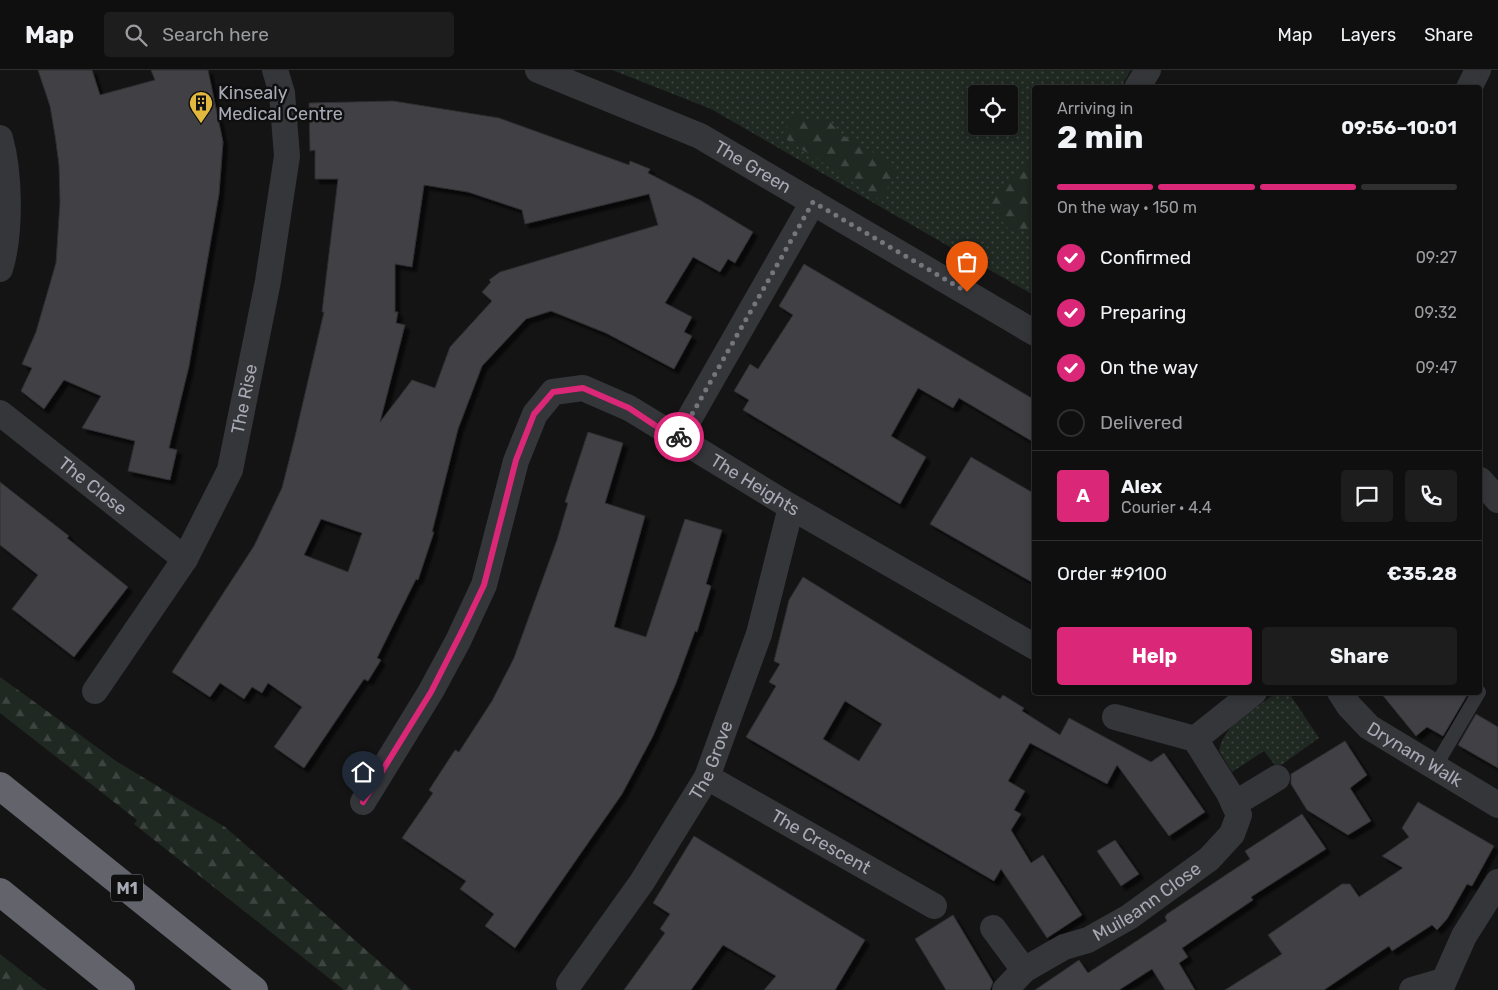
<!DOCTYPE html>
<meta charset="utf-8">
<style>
:root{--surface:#0f0f10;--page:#1d1d1e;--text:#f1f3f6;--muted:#9b9c9f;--line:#2f2f30;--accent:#db2777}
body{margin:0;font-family:Rubik,sans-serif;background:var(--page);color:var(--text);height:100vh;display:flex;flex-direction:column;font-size:19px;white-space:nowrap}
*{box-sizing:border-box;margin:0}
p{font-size:16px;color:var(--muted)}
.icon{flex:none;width:28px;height:28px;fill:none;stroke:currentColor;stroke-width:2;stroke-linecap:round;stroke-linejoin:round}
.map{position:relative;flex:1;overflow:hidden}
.side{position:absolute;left:1032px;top:15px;width:450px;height:610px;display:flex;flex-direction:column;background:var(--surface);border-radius:5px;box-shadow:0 2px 8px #0003,0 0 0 1px var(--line)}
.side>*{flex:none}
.tools{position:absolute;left:968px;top:15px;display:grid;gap:10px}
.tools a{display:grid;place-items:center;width:50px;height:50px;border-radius:5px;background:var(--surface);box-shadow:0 2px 8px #0003,0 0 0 1px var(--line);font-size:25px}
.pin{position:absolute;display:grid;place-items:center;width:42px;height:42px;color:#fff;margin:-51px -21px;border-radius:50% 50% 50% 0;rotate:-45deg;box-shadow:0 0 5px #0007}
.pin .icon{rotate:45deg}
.courier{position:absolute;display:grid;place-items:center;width:50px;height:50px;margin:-25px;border:4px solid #db2777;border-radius:50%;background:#fff;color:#222;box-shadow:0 1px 6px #0007}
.headline em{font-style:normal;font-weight:700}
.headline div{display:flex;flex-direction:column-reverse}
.headline{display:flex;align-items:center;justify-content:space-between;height:85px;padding:0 25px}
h1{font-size:32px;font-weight:700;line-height:38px}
.bar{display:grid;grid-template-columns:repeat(4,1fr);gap:8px 5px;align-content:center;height:60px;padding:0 25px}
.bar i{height:6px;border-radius:4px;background:var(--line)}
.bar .on{background:var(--accent)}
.bar p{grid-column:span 4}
.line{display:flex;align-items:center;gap:12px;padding:0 25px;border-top:1px solid var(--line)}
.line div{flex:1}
.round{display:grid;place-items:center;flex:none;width:52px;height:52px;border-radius:5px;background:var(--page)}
ol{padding:0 25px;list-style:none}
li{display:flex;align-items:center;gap:15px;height:55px}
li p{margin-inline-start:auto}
li .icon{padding:5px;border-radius:50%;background:var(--accent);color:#fff;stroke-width:4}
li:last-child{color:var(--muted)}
li i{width:28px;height:28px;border:2px solid var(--line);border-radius:50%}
.primary-button{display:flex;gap:10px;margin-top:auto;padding:10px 25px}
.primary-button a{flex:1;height:58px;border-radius:5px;background:var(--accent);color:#fff;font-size:20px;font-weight:700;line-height:58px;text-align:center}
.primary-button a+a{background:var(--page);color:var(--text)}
header{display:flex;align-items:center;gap:30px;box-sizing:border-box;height:70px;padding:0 25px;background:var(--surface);border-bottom:1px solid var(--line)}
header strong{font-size:24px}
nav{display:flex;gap:28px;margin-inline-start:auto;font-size:18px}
.search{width:350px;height:45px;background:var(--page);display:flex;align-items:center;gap:12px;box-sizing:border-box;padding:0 18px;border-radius:5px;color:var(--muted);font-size:19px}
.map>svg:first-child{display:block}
</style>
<header>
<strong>Map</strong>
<div class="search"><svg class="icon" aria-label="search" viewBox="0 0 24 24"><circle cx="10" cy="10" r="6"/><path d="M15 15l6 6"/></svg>Search here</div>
<nav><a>Map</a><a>Layers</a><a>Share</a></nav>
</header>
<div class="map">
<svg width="1498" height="920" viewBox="0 0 1498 920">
<defs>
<pattern id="grass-dots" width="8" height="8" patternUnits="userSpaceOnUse" patternTransform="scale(1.25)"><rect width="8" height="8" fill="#202822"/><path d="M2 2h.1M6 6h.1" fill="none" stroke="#3e4440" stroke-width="1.8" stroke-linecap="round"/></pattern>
<pattern id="forest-firs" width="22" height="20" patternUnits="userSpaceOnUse" patternTransform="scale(1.25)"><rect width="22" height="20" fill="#202822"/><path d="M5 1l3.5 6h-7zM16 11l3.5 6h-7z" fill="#3e4440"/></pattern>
<filter id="shadow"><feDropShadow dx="4.5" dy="4.5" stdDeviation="1" flood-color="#0009"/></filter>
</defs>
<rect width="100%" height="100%" fill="#141415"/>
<path fill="url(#grass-dots)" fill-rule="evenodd" d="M612,0h519l-10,17 -86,1v208l-324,-187zM976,24h33v32h-33z
M1275,623h14l30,45 -42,30 -13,-17 -32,21 -13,-21c6,-30 35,-39 56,-58z"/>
<path fill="url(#forest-firs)" d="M797,43l10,9 21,-2 14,15 55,31 -15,35 -101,-65z
M1035,81v77l-4,3h-21l-25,-31c21,-14 36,-27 50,-49z
M0,607l116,84 109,66 187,163h-68l-210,-166 3,-4 -137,-107z
M0,884l46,36h-46z"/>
<path fill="#414145" stroke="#2e2e31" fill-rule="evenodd" filter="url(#shadow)" d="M38,0h54l8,25 55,-15 -4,-10h57l15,72 -4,52 -30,172 -20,82 8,2 -7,30 -42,-9 7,-30 -53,-13 19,-32 -37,-16 -20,29 -23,-18 11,-23 -10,-4 14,-32 20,-69 4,-61 -1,-37 -4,-30 -5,-29z
M393,31l106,17 130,47 1,-4 20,8 -2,4 52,27 53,32 -18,31 -7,-4 -8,13 -27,-15 -28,46 27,14 -8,15 8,4 -18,33 -68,-36 -55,-22 -25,8 -44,47 -24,63 -26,103h2l-16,48 -2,-1 -39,79 4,2 -13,21 -4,-2 -60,89 -30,-21 28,-40 -34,-24 -6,10 -10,-6 -8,12 -24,-16 -10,14 -38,-25 82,-126 28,-58 12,-47 30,-129h-2l16,-133h-23v-29l-5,1 -1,-48zM424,115l44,7 54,18 3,14 124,-30 9,31 -158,47 -11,8 2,2 -9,10 10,9 -42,46 -15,41 -23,-8 -32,42 25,-97 -9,-2 2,-11h-3v-48l17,3zM321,449l41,14 -14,39 -44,-17z
M804,194l231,136v43l-76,-45 -6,10 -35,-20 -27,48 35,21 -26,47 -157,-94 6,-10 -15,-9 16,-27 8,5 35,-54 -14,-9z
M588,362l35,11 -18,60 40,13 -31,111 32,10 39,-118 37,11 -16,54 5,2 -14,46 -2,-1 -19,52 -23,53 -31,58 -107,154 -30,-22 9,-12 -34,-25 6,-8 -64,-43 31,-45 -4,-3 26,-40 4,2 33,-51 22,-43 43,-118 11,-37 -3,-1z
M971,387l64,37v90l-105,-60z
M0,412l69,54 -2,2 61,49 -54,70 -62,-48 26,-34 -38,-30z
M803,507l197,122 3,-4 21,13 -2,3 38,24 9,-17 82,44 13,-9 41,59 -36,24 -52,-71 -10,19 -77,-41 -22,38 17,10 -11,19 7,4 -10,16 20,33 12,-8 39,60 -35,23 -46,-69 -7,12 -248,-144 30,-51 -7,-4 11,-18 -6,-3 15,-61zM845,631l37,23 -23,37 -36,-22z
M1380,622h89l-26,44 -16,-9 -11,9z
M1476,644l22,13v41l-40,-23z
M1345,671l22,34 -17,13 21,33 -23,14 -41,-25 -16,-26v-10z
M1418,732l76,44 -22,40 -5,-2 -20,35 -10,11 -5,-5 -40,26 -3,-5 -65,44h-99l57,-36 -14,-19 74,-51h8l9,13 44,-29 -21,-12 27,-19 -7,-9z
M1302,744l24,35 -75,48 2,3 -71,48 6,9 -9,6 16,27h-30l-13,-21 -33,21h-84l44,-30 9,13 79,-52 -2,-4 2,-3 83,-55 -5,-8z
M694,766l171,104 -30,50h-71l12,-14 -53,-31 -32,45h-67l41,-57 -5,-4 10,-15 -17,-11z
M1115,770l24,34 -18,12 -24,-35z
M953,845l40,67 -3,8h-44l-31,-51z"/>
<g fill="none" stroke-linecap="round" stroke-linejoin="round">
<path stroke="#35363a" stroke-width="14" d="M1435,697l44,-75"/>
<g stroke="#35363a" stroke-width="26">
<path id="s1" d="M538,0l162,66 335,197"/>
<path d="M1137,18l11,-18"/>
<path d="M1469,18l9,-18"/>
<path d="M0,68c10,36 11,95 0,131"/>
<path id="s2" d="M0,343l185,146"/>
<path d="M677,370l136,-238"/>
<path d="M1480,410l18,20"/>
<path id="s3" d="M95,621l90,-132 45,-89 38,-189 19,-125 -5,-63 -7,-23"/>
<path id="s4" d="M1340,622l9,14 20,21 129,78"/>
<path d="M1115,647l80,22 59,-47"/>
<path id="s5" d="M707,707l227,129"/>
<path id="s6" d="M363,732l68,-111 27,-50 26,-56 32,-124 19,-47 18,-22 30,-4 46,20 162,99 244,140"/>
<path d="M1234,734l43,-26"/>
<path d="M993,858l31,42"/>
<path id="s7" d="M569,914l73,-102 65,-105 52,-143 32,-127"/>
<path id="s8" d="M1005,920l19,-20 40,-23 24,-7 41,-23 80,-58 23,-25 7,-19 -10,-22 -34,-54"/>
<path d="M1412,920l31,-9"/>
<path d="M1440,920l24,-54 34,-54"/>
</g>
<path stroke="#62636b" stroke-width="28" d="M0,716l254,204
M0,822l121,98"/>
</g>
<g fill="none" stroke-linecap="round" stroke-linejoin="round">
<path stroke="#74767d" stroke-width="5" stroke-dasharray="0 9" d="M679,367l134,-235 154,90"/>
<path stroke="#db2777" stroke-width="6" d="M363,732l68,-110 33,-65 20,-42 32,-125 18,-46 19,-22 30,-4 46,20 48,32 2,-3"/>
</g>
<defs>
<g id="building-pin" transform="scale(1.25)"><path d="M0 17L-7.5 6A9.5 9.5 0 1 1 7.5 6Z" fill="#e3b83f" stroke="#0f0f10"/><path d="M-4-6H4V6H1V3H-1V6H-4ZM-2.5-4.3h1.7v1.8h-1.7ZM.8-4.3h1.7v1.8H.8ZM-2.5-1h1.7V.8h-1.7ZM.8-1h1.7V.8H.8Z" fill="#111"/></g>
</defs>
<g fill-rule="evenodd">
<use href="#building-pin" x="201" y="33"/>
</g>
<g text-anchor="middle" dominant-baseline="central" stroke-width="5" stroke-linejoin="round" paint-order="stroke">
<rect fill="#0f0f10" stroke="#797c84" stroke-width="1" x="111" y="804.5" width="32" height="27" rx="4"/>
<g font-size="16" font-weight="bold" fill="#a7aab5">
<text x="127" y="818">M1</text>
</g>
<g font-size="18" fill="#a7aab5" stroke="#0f0f10" text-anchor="start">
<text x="218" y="23">Kinsealy<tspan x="218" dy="21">Medical Centre</tspan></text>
</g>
<g font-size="18" fill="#a7aab5" stroke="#0f0f10">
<text stroke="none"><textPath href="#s1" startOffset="236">The Green</textPath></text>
<text stroke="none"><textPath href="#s3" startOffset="332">The Rise</textPath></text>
<text stroke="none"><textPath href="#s6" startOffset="684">The Heights</textPath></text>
<text stroke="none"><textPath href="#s2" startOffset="118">The Close</textPath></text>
<text stroke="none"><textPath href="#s4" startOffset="99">Drynam Walk</textPath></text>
<text stroke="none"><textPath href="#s7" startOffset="266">The Grove</textPath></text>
<text stroke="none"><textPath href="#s5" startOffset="131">The Crescent</textPath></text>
<text stroke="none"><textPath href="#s8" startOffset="169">Muileann Close</textPath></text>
</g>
</g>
</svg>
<div class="tools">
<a><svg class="icon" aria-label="locate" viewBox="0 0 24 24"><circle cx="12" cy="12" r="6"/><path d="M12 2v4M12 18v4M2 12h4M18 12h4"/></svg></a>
</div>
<div class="pin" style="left:967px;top:222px;background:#ea580c"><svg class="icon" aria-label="bag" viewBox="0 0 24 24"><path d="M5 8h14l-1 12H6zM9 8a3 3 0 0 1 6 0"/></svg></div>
<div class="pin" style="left:363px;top:732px;background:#1f2937"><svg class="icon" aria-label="home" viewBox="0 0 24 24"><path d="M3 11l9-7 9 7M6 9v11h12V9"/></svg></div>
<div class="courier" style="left:679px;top:367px"><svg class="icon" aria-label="bike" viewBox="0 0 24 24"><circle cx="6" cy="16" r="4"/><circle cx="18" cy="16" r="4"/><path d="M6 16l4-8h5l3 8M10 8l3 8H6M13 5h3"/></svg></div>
<section class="side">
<div class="headline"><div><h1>2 min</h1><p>Arriving in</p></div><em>09:56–10:01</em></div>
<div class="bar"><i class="on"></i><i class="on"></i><i class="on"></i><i></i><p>On the way · 150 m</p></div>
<ol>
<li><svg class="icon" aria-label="check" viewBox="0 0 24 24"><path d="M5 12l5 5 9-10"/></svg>Confirmed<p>09:27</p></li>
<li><svg class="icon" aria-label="check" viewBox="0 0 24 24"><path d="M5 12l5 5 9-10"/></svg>Preparing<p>09:32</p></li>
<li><svg class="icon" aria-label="check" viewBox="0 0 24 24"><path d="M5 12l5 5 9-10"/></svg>On the way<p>09:47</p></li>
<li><i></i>Delivered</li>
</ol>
<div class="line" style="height:90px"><b class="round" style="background:var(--accent);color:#fff">A</b><div><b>Alex</b><p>Courier · 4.4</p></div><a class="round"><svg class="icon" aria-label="chat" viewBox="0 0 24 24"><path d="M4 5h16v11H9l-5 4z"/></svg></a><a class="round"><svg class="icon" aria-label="phone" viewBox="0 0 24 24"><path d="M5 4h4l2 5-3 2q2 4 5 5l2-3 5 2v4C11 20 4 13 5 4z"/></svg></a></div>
<div class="line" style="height:65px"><div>Order #9100</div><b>€35.28</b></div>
<div class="primary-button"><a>Help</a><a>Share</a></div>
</section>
</div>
